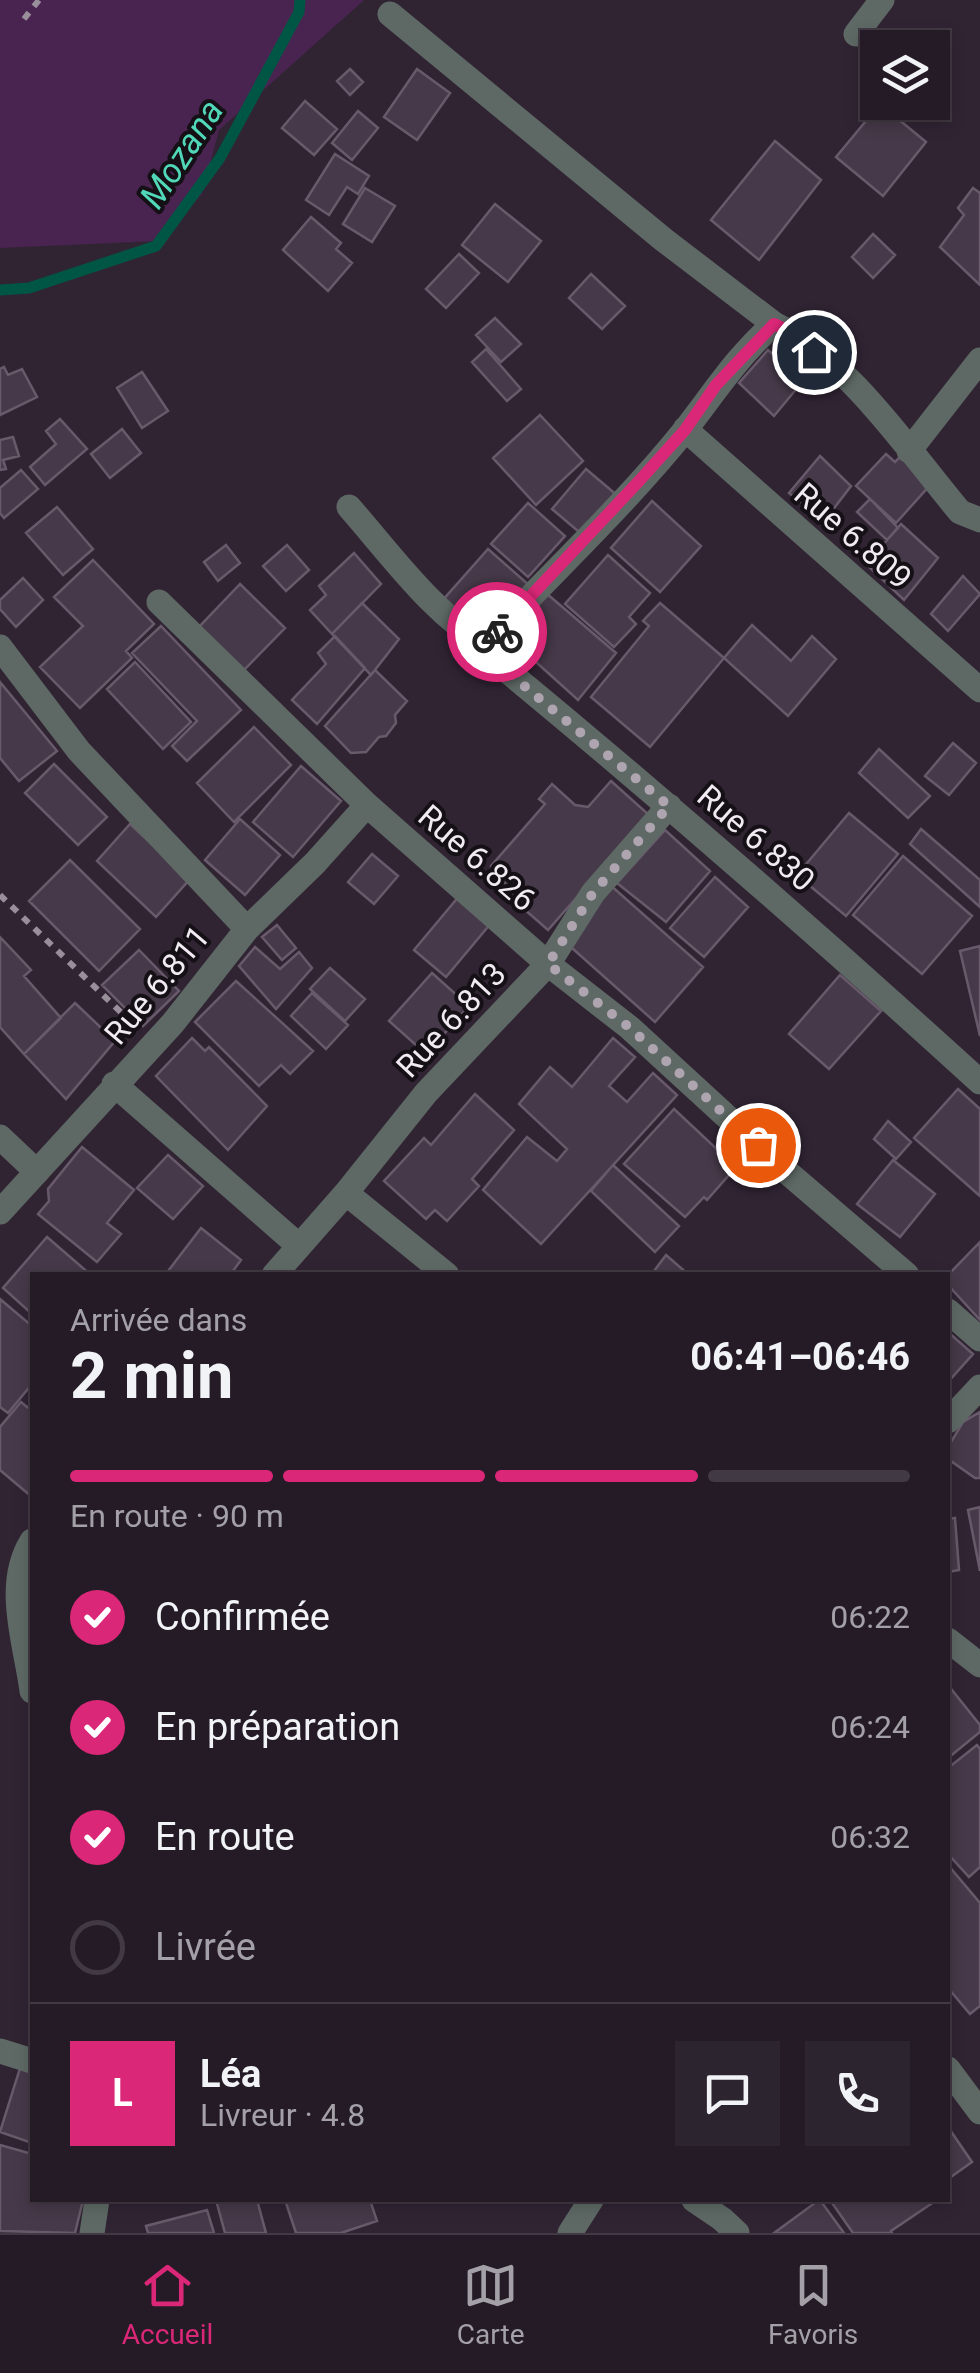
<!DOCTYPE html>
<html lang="fr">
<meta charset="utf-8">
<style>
:root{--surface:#241b26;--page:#2c242e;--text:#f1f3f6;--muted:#a3a1a7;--line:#413943;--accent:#db2777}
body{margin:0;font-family:Roboto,sans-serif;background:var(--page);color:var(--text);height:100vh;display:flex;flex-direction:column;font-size:38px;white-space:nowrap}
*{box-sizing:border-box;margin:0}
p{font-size:32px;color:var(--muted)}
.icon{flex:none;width:55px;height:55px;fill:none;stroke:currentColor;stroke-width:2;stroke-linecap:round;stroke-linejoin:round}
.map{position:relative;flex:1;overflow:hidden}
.panel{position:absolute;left:30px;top:1272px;width:920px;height:930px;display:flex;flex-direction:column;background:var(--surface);border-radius:0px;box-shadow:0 5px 15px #0003,0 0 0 2px var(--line)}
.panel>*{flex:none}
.buttons{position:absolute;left:860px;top:30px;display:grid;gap:20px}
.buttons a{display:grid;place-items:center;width:90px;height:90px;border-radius:0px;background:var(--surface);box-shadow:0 5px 15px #0003,0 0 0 2px var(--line);font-size:50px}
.pin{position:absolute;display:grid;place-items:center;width:85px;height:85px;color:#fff;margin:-42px;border:5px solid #fff;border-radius:50%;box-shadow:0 2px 10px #0007}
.courier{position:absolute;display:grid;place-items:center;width:100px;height:100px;margin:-50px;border:8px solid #db2777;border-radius:50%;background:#fff;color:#222;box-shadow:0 2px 12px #0007}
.overview em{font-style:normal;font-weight:700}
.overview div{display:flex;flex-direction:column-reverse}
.overview{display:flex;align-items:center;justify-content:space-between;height:170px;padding:0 40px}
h1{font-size:65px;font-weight:700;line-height:75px}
.bar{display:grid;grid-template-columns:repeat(4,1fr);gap:15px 10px;align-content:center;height:120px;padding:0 40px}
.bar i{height:12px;border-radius:8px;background:var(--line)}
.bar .active{background:var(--accent)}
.bar p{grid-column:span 4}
.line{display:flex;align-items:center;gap:25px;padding:0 40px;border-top:2px solid var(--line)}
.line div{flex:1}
.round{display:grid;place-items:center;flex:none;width:105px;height:105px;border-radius:0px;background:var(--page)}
ol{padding:0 40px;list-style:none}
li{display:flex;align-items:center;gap:30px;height:110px}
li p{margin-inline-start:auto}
li .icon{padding:10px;border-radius:50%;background:var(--accent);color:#fff;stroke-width:4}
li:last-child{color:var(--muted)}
li i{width:55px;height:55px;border:5px solid var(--line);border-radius:50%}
.menu{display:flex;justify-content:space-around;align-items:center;height:140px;border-top:2px solid var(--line);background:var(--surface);font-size:28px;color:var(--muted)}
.menu a{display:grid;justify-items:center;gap:5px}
.menu .active{color:var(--accent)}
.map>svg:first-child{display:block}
</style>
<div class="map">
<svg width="980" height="2233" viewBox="0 0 980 2233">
<rect width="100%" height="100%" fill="#302433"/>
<path fill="#492451" d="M0,0h364l-145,130 -17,64 -44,47 -158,7z"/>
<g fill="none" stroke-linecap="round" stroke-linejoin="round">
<path stroke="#005645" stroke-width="11" d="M0,290l29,-2 127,-42 64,-88 79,-146 1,-12"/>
</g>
<path fill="#463949" stroke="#685a6b" stroke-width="2.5" d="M350,69l13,13 -13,13 -13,-14z
M417,69l33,24 -33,47 -33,-23z
M305,101l32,28 -23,26 -32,-27z
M880,104l46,38 -43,54 -47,-39z
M358,111l20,17 -26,32 -20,-17z
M775,141l46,39 -62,80 -48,-40z
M335,154l34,22 -11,18 -11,-7 -18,28 -23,-15z
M365,188l30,18 -23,36 -29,-18z
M973,188l7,5v92l-40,-38 24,-32 -6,-7z
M495,204l46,37 -33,41 -46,-37z
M311,217l30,26 -5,6 16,14 -24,28 -45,-41z
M873,234l22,21 -22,23 -21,-21z
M459,254l20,19 -33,35 -20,-19z
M591,274l34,32 -23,23 -33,-31z
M495,318l26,26 -20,18 -25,-27z
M486,349l35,40 -14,12 -35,-39z
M768,350l35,31 -29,35 -35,-33z
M4,367l4,8 14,-6 15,28 -37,18v-46z
M142,372l26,39 -26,17 -25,-40z
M540,415l43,46 -47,44 -43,-47z
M60,419l27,30 -42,36 -15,-18 26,-23 -10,-13z
M122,429l19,24 -31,25 -19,-24z
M13,437l6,19 -16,4 3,9 -6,1v-30z
M886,454l9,8 7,-7 30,28 -36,40 -40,-37z
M820,456l31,30 -26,34 -36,-27z
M586,469l33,28 -34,40 -33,-28z
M21,470l17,19 -34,29 -4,-5v-25z
M870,499l28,29 -11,12 -30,-28z
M652,501l49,45 -41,46 -49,-44z
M528,503l37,33 -37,41 -37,-33z
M57,507l36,42 -30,26 -37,-42z
M901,524l37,34 -34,42 -38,-36z
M226,545l14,18 -22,18 -14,-19z
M287,545l22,25 -23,21 -23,-25z
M488,549l41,36 -46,52 -41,-36z
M354,553l27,31 -49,50 -22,-24 16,-15 -7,-9z
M608,555l42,38 -21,24 7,7 -22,23 -49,-43z
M93,560l61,64 -28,27 6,7 -52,50 -40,-41 43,-41 -29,-29z
M963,576l17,18 -32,37 -17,-17z
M23,578l20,22 -27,27 -16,-18v-9z
M240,584l45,44 -41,42 -45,-43z
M546,593l70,60 -38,47 -62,-56 11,-14 -10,-10z
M362,603l37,36 -28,36 -39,-41z
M660,603l64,55 -74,89 -59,-50 58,-71 -6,-5z
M752,625l39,36 21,-25 24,23 -48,57 -64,-58z
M161,626l80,84 -54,51 -15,-15 25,-25 -65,-68z
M335,636l30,32 -48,56 -25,-24 34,-36 -8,-11z
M135,662l56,60 -28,27 -56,-60z
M375,670l32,31 -12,14 1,8 -10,13 -7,1 -13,15 -15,1 -26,-27z
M0,682l57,69 -38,30 -19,-23z
M254,727l37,38 -57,57 -37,-39z
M953,743l23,20 -27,32 -24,-19z
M879,749l51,47 -22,22 -49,-45z
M54,764l53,53 -29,28 -53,-52z
M301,766l40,35 -48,56 -40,-35z
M611,781l38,34 -101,115 -48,-42 6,-7 -15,-15 54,-62 -6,-5 13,-15 23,21 13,2z
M849,813l49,41 -52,62 -49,-41z
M240,819l40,36 -35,40 -40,-35z
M130,824l60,55 -34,38 -59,-56z
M921,829l59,51v27l-70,-63z
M665,830l45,41 -44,51 -49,-39z
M372,854l26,22 -24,28 -26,-22z
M903,856l69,60 -50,58 -69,-59z
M70,860l70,69 -41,42 -70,-70z
M715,877l33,30 -44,50 -34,-29z
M609,884l94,83 -48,55 -92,-82z
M460,895l32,27 -46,55 -32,-27z
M277,925l19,23 -14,12 -20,-23z
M0,937l31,33 -7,6 37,42 -37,36 -24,-27z
M980,946v90l-20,-85z
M255,947l25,22 19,-17 13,16 -36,41 -37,-43z
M139,950l40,41 -36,35 -41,-41z
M330,968l35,31 -20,22 -35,-32z
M432,973l37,33 -43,48 -37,-33z
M840,975l41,36 -52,58 -40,-35z
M236,981l77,70 -23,23 -9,-9 -22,21 -64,-64z
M312,993l36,32 -22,24 -35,-33z
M75,1003l40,38 -49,58 -42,-45z
M192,1038l13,13 4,-4 58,59 -39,44 -72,-74z
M613,1038l22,19 -26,29 18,16 26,-29 24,22 -136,149 -58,-54 44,-53 30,24 10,-12 -48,-45 31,-37 22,20z
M958,1089l22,20v87l-66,-58z
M475,1094l39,36 -42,49 7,7 -32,35 -12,-11 -9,9 -42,-38 40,-43 7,7z
M674,1109l62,58 -29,33 -3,-3 -19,20 -61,-53z
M888,1121l23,21 -15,17 -22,-20z
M82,1147l52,43 -27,33 14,11 -24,28 -59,-48 11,-13 -1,-12z
M168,1155l35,31 -30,33 -36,-31z
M893,1160l42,34 -35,43 -43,-33z
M613,1165l66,61 -24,26 -64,-61z
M201,1228l40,32 -11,15h-65z
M47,1237l44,38h-59v39l-29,-26z
M980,1242v78l-32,-35v-10z
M666,1255l23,20h-38z
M0,1299l32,27v58l-24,29 -8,-6z
M948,1332l25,22 -25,28z
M21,1402l11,9v86l-32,-27v-43z
M980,1412v66h-5l-27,-19v-12l15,-25z
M980,1507v64l-12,-61z
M955,1518l4,52 -11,2v-53z
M948,1685l32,40v7l-32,26z
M977,1745l3,4v118l-11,10 -21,-23v-86z
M948,1865l32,38v103l-10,8 -22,-26z
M21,2065l11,4v74l-32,-11z
M948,2127l24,35 -24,17z
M0,2145l32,9v46h51l-8,33 -75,-2z
M216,2200h41l9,33h-41z
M285,2200h85l7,21 -36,12h-45z
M820,2200l24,33h-70l45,-33z
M830,2200h98l3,4 -40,27 1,2h-39z
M207,2210l7,23h-66l-2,-7z"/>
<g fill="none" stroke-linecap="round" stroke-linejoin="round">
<path stroke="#998f9b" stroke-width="6" stroke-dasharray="8 8" stroke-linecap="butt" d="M24,19l15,-19
M0,895l134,130"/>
<path stroke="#5e6965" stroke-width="25" d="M390,14l274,226 110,84c75,36 133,125 186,188l20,8
M856,34l26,-34
M685,429l295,261
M909,451l71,-91
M349,507c43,49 84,107 140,140
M159,602l208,203 181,159 82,64 157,144 120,103
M0,647l79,104 168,178
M489,647l4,12c166,137 328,278 487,423
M489,647l6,-13c63,-67 132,-132 190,-204 29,-37 53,-75 89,-106
M114,1084l185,162
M0,1137l37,35
M346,1193l101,82
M0,1212l173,-189 74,-94 68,-66 52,-58
M274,1275l72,-82 80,-100 122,-129 45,-71 76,-87
M948,1311l32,28
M948,1421l32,-34
M32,1541c-28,44 -6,103 0,150
M948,1640l32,25
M0,2051l32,10
M948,2069l32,43
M694,2200l28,19 15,14
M92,2233l5,-33
M570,2233l21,-33"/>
</g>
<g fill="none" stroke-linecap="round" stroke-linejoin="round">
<path stroke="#aea5b0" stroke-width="10" stroke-dasharray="0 18" d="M497,632l-8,15 4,13 176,146 -76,87 -45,71 82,64 128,117"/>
<path stroke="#db2777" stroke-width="12" d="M497,632l143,-152 45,-50 31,-45 58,-61 19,9 21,19"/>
</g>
<g text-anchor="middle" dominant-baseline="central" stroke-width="8" stroke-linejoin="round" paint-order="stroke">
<g font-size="32" fill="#f2eaf3" stroke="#151016">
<text transform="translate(853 536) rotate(41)">Rue 6.809</text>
<text transform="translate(756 838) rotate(41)">Rue 6.830</text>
<text transform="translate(477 858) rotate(41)">Rue 6.826</text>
<text transform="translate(157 985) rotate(-50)">Rue 6.811</text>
<text transform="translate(451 1020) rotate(-47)">Rue 6.813</text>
</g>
<g font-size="35" font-style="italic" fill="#51d8b8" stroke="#151016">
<text transform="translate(182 154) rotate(-57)">Mozana</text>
</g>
</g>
</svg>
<div class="buttons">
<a><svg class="icon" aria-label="layers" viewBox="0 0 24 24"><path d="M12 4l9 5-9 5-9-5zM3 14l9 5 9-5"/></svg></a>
</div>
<div class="pin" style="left:758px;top:1145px;background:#ea580c"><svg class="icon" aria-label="bag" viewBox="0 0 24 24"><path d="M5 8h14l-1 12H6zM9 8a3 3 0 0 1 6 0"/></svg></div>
<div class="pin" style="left:814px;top:352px;background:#1f2937"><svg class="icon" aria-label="home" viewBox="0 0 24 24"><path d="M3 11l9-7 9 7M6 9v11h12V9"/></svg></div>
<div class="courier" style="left:497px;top:632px"><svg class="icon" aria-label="bike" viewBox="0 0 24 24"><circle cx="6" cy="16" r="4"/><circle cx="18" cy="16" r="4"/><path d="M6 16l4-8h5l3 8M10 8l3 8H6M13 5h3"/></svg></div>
<section class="panel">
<div class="overview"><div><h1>2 min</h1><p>Arrivée dans</p></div><em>06:41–06:46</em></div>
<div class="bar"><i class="active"></i><i class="active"></i><i class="active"></i><i></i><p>En route · 90 m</p></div>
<ol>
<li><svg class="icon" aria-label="check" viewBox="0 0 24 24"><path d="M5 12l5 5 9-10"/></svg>Confirmée<p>06:22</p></li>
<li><svg class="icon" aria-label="check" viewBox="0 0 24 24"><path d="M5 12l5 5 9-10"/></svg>En préparation<p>06:24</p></li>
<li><svg class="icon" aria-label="check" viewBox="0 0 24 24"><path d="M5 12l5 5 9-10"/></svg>En route<p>06:32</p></li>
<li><i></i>Livrée</li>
</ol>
<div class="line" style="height:180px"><b class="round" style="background:var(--accent);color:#fff">L</b><div><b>Léa</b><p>Livreur · 4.8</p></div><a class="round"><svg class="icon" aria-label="chat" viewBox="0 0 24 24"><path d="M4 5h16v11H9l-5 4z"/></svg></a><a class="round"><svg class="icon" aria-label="phone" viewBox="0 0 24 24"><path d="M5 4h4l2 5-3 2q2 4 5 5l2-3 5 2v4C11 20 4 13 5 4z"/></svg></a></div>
</section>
</div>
<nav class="menu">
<a class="active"><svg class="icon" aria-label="home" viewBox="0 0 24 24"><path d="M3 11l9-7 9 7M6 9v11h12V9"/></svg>Accueil</a>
<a><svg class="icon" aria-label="map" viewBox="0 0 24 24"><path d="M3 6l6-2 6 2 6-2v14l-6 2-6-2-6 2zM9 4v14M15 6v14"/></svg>Carte</a>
<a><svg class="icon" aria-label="saved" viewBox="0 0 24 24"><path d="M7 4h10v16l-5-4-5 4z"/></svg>Favoris</a>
</nav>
